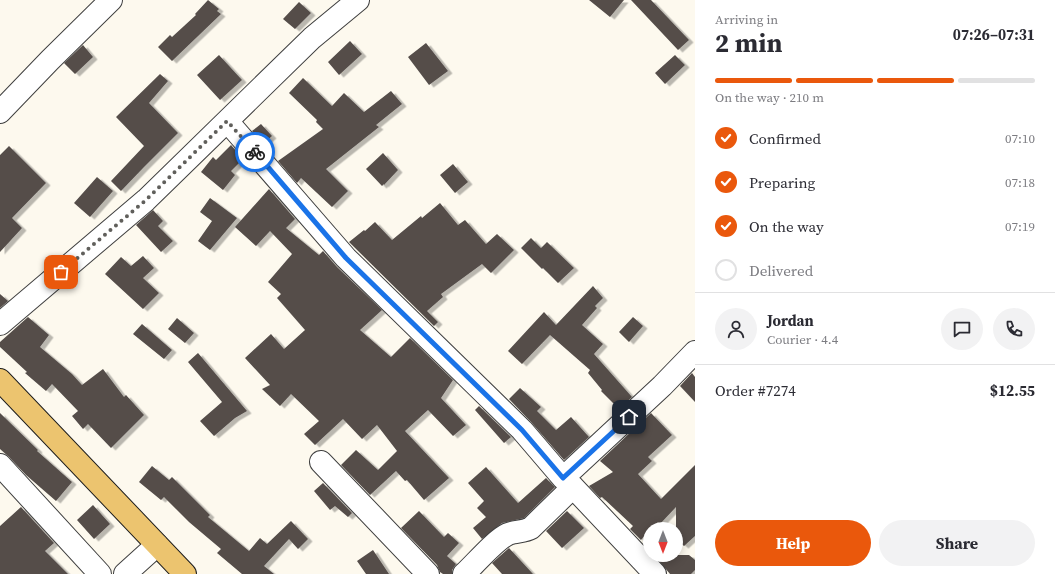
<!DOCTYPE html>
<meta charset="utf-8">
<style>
:root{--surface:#fff;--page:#f2f2f3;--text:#2b2b33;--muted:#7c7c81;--line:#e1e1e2;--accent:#ea580c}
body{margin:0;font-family:"Source Serif 4",serif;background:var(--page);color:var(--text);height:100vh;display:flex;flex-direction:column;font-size:15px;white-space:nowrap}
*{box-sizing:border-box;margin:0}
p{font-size:13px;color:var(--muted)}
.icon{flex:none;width:22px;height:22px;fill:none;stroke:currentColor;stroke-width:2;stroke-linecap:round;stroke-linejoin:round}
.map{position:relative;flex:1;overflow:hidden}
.drawer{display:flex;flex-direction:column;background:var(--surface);width:360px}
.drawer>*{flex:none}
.needle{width:26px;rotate:180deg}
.controls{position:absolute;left:643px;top:522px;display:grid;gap:8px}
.controls a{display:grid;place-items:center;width:40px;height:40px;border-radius:50%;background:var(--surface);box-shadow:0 2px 10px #0003;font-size:20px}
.pin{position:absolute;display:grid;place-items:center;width:34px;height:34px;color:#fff;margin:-17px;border-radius:8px;box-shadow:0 2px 6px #0006}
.courier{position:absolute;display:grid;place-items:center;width:40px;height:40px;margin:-20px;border:3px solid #1a73e8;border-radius:50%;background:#fff;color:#222;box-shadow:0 1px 5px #0007}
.summary em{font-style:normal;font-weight:700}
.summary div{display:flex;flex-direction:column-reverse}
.summary{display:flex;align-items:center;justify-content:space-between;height:68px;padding:0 20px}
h1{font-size:26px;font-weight:700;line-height:30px}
.bar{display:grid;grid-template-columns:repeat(4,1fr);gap:6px 4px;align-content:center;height:48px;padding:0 20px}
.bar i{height:5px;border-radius:3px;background:var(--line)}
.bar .active{background:var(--accent)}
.bar p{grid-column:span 4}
.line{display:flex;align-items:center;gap:10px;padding:0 20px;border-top:1px solid var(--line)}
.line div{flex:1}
.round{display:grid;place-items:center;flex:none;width:42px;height:42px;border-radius:21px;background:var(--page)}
ol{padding:0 20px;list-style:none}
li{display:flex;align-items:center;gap:12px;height:44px}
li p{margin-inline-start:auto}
li .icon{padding:4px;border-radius:50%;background:var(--accent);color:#fff;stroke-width:4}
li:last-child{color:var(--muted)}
li i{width:22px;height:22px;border:2px solid var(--line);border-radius:50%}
.primary-button{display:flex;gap:8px;margin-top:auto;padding:8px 20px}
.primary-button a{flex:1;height:46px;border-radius:24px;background:var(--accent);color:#fff;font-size:16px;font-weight:700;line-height:46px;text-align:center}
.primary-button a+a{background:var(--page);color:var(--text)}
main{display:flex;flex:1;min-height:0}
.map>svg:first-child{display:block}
</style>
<main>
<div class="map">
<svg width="695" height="574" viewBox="0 0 695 574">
<defs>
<filter id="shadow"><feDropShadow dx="4.5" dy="2.5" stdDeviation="0" flood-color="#0004"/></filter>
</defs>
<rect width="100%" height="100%" fill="#fdf9ee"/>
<path fill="#544d4a" filter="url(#shadow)" d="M208,0l11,9 -2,2 4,3 -49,47 -14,-14 12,-12 2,2 24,-22 -1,-1z
M589,0h35l-14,17z
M631,0h20l38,40 -11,10z
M299,2l12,11 -16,16 -12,-10z
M350,41l12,13 -23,21 -11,-13z
M426,43l22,28 -19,14 -21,-28z
M83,45l10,12 -18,17 -11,-11z
M219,55l23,25 -22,20 -23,-25z
M675,55l10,10 -20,19 -10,-11z
M160,74l8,7 -19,22 29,30 -34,34 -23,24 -10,-10 33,-35 -28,-29z
M303,78l29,28 12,-13 20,19 27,-21 11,13 -26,21 3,2 -53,42 22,22 -16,16 -31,-29 -4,5 -19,-22 45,-32 -7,-7 1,-2 -28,-27z
M261,124l11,12 -9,8 -11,-13z
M231,145l12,14 -12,12 4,4 -12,15 -22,-18 12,-15 3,3z
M9,146l37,37 -34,35 10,10 -22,24v-97z
M383,153l15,17 -14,15v-1l-2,2 -16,-17z
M453,164l15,18 -13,11 -15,-18z
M97,177l16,14 -23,26 -16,-14z
M269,189l26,30 -9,9 33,27 4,-4 14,16 45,43 -22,20 31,27 19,-19 43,42 -12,18 25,27 -13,11 -25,-26 -23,21 44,47 -25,22 -17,-20 -2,1 -9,-10 -26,24 -29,-30 15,-15 22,20 19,-19 -20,-26 -15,14 -19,-20 -28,26 -11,-11 15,-13 -28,-27 -11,12 -18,-17 8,-4 -25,-27 26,-24 13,15 21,-19 -28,-32 4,-4 -13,-12 24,-28 -22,-23 -14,15 -21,-19z
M210,198l27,20 -27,32 -12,-9 14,-20 -12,-9z
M440,203l18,22 7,-5 21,24 11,-10 17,16 -23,23 -9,-9 -41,30 2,3 -16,14 11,11 -4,4 -85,-84 15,-12 1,1 10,-9 17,18 29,-24 1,2z
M153,210l10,11 -5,5 15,15 -12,11 -25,-27z
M531,238l10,10 6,-6 27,26 -16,15 -15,-15 -1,1 -21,-21z
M143,256l11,12 -11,10 16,15 -16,16 -38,-35 16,-17 10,9z
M593,286l10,12 -8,8 2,2 -15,17 21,19 -9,10 38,43 -13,12 -18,-18 1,-1 -14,-17 2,-3 -40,-35 -28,29 -14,-13 36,-39 12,13z
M0,294l8,7 -8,7z
M28,317l21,18 -9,12 32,27 10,11 21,-16 21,28 2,-2 18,20 -33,33 -23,-24 -5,5 -11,-13 6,-5 -26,-27 -6,7 -21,-18 2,-1 -27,-25v-5z
M633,317l10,9 -14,16 -10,-10z
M177,318l17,15 -9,10 -17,-14z
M142,324l30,26 -8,9 -31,-25z
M198,353l49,58 -12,7 -21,18 -14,-15 22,-19 -34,-40z
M692,373l3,4v25l-15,-16z
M520,388l21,19 -4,4 19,19 15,-13 18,20 -25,23 -33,-38 -22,-23z
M479,406l32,31 -7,6 -29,-33z
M0,413l38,37 -1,1 35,31 -16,19 -30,-26 -17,-18 -9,-8z
M651,413l21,22 -24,22 4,4 -14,13 23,25 34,-34v71l-11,10 -8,-7v-32l-16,17 -2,-2 -8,7 -9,11 -11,-11 3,-3 -31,-29 -2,1 -11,-12 24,-14 -13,-11z
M152,466l17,14 3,-3 38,38 -2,2 41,34 11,-13 7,6 24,-23 17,18 -10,10 -9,-10 -25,27 10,8h-32l-25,-21 4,-4 -32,-27 -25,-25 -3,3 -22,-18z
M486,467l32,36 28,-25 9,9 -31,31 -22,5 -20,16 -9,-11 13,-11 -9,-9 7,-7 -16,-18z
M323,483l29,30 -4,4 -13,-11 -5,4 -16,-19z
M93,505l17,19 -16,15 -17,-19z
M21,507l33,36 -9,8 23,23h-68v-48z
M419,511l25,26 4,-4 11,10 -12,13 9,8 -4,6v4h-9l-3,-2 -3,-7 -36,-37z
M567,511l17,17 -22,20 -16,-17z
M509,548l24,26h-31l-10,-11z
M373,550l16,24h-23l-9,-13z
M654,555h35l6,5v10l-4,4h-21z"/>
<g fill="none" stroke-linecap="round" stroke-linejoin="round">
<g stroke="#3f3f3f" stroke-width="24">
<path id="minor" d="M0,112l50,-52 61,-60
M227,121l119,137 176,172 41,48 10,9 82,87
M0,324l146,-124 166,-162 46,-38
M321,462l107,112
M0,465l100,109
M563,478l99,-92 33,-34
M125,574l32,-29
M464,574c11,-10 31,-34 44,-40 7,-3 16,-2 23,-6l42,-41"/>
</g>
<g stroke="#1d1d1d" stroke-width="24">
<path id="major" d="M0,380l185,194"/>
</g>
<use href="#minor" stroke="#fff" stroke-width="22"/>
<use href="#major" stroke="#ecc46f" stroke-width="22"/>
</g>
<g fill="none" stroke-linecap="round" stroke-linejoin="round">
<path stroke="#605f5b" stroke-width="4" stroke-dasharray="0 7.2" d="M61,272l85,-72 81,-79 28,31"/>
<path stroke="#1a73e8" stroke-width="5" d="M255,152l91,106 176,172 41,48 66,-61"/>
</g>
</svg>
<div class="controls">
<a><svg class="needle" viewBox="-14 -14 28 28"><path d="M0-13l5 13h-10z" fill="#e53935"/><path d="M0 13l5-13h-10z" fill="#7c7c81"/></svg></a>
</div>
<div class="pin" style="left:61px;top:272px;background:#ea580c"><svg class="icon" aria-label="bag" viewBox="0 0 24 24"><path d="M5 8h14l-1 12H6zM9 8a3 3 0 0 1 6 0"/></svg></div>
<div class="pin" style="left:629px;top:417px;background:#1f2937"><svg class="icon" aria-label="home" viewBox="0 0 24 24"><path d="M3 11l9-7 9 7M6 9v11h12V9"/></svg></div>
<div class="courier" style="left:255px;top:152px"><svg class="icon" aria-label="bike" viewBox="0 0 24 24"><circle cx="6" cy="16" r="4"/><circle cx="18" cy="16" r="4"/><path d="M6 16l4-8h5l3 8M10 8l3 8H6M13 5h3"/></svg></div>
</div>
<section class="drawer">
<div class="summary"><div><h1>2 min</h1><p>Arriving in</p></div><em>07:26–07:31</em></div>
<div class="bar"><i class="active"></i><i class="active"></i><i class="active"></i><i></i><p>On the way · 210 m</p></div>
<ol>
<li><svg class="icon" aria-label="check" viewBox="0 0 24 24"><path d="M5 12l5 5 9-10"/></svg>Confirmed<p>07:10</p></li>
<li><svg class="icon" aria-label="check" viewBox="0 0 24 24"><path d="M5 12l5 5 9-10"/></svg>Preparing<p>07:18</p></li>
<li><svg class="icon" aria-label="check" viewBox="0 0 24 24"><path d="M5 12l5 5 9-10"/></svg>On the way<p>07:19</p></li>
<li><i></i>Delivered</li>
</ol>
<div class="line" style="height:72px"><a class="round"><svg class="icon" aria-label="person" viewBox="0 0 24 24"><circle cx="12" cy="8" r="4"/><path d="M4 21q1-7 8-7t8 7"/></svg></a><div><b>Jordan</b><p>Courier · 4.4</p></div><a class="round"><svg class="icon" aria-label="chat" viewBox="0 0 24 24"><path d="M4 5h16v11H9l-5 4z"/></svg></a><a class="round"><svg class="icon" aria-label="phone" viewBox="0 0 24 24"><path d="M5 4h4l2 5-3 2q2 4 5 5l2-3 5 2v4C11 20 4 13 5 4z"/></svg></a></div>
<div class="line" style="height:52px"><div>Order #7274</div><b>$12.55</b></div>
<div class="primary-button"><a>Help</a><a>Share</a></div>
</section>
</main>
